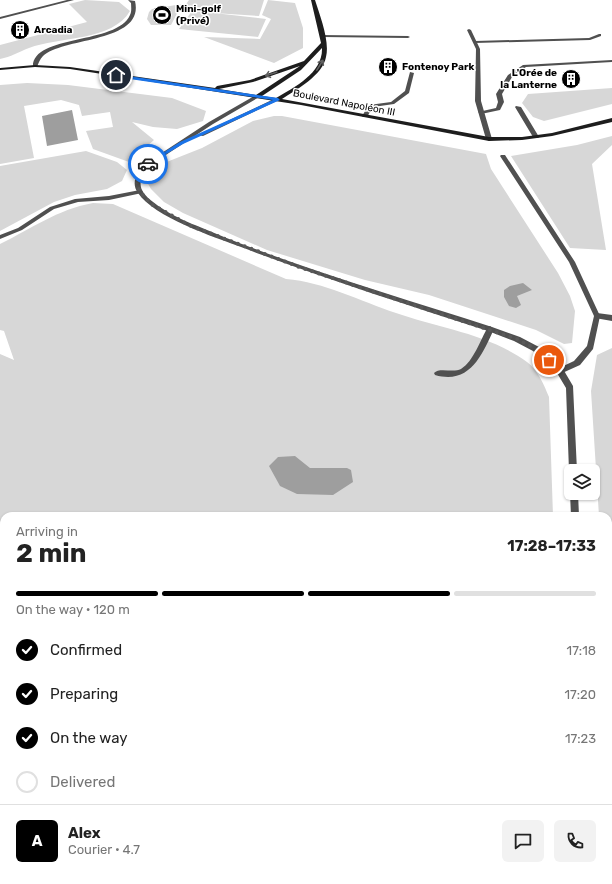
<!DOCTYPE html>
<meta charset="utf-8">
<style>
:root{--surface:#fff;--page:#f2f2f2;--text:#222;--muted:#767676;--line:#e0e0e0;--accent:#000}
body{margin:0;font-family:Rubik,sans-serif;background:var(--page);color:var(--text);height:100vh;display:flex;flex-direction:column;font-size:15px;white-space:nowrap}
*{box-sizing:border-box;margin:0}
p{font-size:13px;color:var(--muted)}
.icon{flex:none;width:22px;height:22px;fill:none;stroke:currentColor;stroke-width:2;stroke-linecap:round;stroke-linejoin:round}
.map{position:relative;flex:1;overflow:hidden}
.side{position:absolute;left:0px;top:512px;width:612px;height:372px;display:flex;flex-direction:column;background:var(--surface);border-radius:12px 12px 0 0;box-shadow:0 1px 3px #0004}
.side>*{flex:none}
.fabs{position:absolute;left:564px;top:464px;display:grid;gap:8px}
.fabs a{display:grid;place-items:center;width:36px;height:36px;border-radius:6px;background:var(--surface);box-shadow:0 1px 3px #0004;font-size:20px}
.pin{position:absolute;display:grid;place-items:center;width:34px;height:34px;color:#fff;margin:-17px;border:2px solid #fff;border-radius:50%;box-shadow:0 1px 4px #0007}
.courier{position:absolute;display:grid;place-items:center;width:40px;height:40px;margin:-20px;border:3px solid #1a73e8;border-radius:50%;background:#fff;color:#222;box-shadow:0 1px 5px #0007}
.overview em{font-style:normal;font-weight:700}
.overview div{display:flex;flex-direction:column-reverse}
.overview{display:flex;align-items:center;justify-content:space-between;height:68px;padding:0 16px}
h1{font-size:26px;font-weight:700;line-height:30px}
.bar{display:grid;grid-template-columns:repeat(4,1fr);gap:6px 4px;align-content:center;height:48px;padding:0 16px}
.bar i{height:5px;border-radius:3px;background:var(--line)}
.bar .active{background:var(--accent)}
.bar p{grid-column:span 4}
.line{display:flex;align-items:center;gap:10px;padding:0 16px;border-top:1px solid var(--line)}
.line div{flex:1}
.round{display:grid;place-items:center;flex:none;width:42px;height:42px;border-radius:6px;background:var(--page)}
ol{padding:0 16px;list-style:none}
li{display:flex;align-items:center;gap:12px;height:44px}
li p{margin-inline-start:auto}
li .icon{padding:4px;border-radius:50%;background:var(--accent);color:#fff;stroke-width:4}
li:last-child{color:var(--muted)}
li i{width:22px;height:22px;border:2px solid var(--line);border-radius:50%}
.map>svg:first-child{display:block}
</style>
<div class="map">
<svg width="612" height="884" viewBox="0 0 612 884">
<rect width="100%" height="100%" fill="#fff"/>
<path fill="#d7d7d7" d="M85,0l34,2 11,9c-17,30 -72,26 -101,37 -11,4 -18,9 -29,11v-14l87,-23 -18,-18z
M189,0h75l-5,16 -45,-3 52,6 -8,18 -79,-8 13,-18 -10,-1z
M268,0l27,3 8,25v20l-29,15 -70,-26 56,2 11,-20 -9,-4z
M182,4l-11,21h-20l-4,-6 2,-7 3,-3z
M27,83l41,2 104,13 34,13 -3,10 -26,8 -24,-2 -21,-5 22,18 -25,22 -36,-13 -7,-18 27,-4 -3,-15 -28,4 -3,-11 -18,-5 -37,6 10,52 -34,6v-79z
M612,88v16l-68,17 -11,-4 -11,-14 6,-9z
M274,116h8l204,38 5,15 67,104 12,23 5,15 -3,32 -8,1 -28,-14 -107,-35 -64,-15 -98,-30 -84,-37 -19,-11 -13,-13 -4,-7 1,-7 11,-10 43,-17 51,-27z
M612,136v9l-20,19 14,86 -36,-2 -59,-92 66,-11z
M86,151l31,11 10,8 -5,11 -15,8 -32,6 -21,7 -54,29v-65z
M93,203l20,1 173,75c38,3 74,22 110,34 43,15 93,21 131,49 11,8 17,23 22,35l4,119h-549v76l-4,9v-247l14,6 -10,-29 -4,-1v-86c33,-16 56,-34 93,-41z
M612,348v240l-4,-1v-71h-9l-8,-125 6,-36z
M185,880h348l-2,4h-346z"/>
<path fill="#9e9e9e" d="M72,110l6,30 -31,6 -5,-30z
M523,283l9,7 -15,6 4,9 -5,3 -7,-2 -5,-9v-7l6,-4z
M295,456l15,12h37l4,2 2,12 -20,13 -36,-1 -17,-8 -11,-20 9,-9z"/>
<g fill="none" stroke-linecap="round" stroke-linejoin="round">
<path fill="#505050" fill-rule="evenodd" d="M599,34h2v2l-11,4 -115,3 -2,-1 2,-1 114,-3z
M320,35l88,1 2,1 -2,1 -86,-1h-2z
M612,60v2l-86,5 -14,10 -10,17 2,8 -4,8 -19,4 -3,-2 18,-4 2,-6 -2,-8 12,-19 15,-10z
M410,72l4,1 -5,20 -15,11 -21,3 -6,10h-4l-1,-1 7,-11 22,-3 14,-11z
M516,106l5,1 18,30 -1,1 -5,-1 -18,-30z
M597,313l15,2v6l-17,-3 -1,-2z
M490,326l4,3c-12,26 -24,56 -59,46l-1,-2c5,-6 19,0 27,-4 13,-8 19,-29 27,-42z
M0,702h4v10h-4z
M142,880h12l-1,4h-12z"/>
<path fill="#505050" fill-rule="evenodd" d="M67,0h7l-74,19v-2z
M128,0l7,1c10,42 -72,36 -92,55 -3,3 -5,8 -6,11h-4c-1,-33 84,-22 97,-52 2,-4 1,-9 1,-12z
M469,29l2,1 9,19 1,52 11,38 -3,2 -3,-2 -11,-38 1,-52 -9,-19z
M501,155h4l70,107 25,54 -7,33 -13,16 -20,9 -3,-1 -1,-2 1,-2 17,-8 13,-15 7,-30 -25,-54 -69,-106z
M140,190l3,2 -1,1 -33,7 -31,2 -24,7 -32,21 -22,9v-4l18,-7 32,-21 25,-8 34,-3z"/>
<path fill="#505050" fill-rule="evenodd" d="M256,95l5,1 -48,28 -64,42c-6,7 -11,15 -7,24 6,13 39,30 53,35 96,41 198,70 297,102l28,10 19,10 24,22 10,17 4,85h-6v3l-2,-3 -3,-83 -9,-15 -24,-22 -19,-10 -26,-10c-83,-27 -166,-53 -247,-84 -27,-10 -87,-30 -103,-54 -8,-11 0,-21 7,-29l64,-42z
M276,98l5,1 -78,37 -5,-1z
M571,490v3h7l1,23h-8l-1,-23z
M578,880h12v4h-12z"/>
<path fill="#1d1d1d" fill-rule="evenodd" d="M311,0h4c5,16 15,41 11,57 -3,18 -30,33 -44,42l207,38h33l30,-4 60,-15v4l-60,14 -30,4 -33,1 -188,-36 -231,-36 -35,-2 -35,3v-2l35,-3 35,2 145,21 2,-2 33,-6 54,-19 17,-18zM322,48c1,25 -27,39 -46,50l-14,-2 39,-26zM300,66l-44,29 -37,-6 34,-7z"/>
</g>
<defs><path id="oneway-shaft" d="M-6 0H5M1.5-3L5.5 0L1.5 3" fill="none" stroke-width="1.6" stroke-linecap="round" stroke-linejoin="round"/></defs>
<g stroke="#616161">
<use href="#oneway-shaft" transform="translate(320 65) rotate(-58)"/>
<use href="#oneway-shaft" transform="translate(271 74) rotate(162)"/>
</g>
<path fill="#1a73e8" d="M115,74l163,24 2,2 -97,44 -35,21 -1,-2 33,-21 93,-42 -157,-23z"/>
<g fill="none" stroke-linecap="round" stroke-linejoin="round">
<path stroke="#595959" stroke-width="4" stroke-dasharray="0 7.2" d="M148,164l-8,9 -3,10 3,9 11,12 40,22 111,42 215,71 19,10 13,11"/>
</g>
<defs>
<g id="stadium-disc" transform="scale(1)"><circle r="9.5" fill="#000" stroke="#fff"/><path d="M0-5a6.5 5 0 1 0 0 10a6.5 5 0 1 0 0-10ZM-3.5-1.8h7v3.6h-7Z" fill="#fff"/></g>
<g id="building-disc" transform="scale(1)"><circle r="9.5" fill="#000" stroke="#fff"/><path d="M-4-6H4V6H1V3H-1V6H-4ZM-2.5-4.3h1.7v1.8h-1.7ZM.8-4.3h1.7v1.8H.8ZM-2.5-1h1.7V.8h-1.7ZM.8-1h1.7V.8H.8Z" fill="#fff"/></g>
</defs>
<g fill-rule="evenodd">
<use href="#stadium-disc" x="162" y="15"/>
<use href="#building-disc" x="20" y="30"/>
<use href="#building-disc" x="388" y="67"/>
<use href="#building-disc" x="571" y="79"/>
</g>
<g text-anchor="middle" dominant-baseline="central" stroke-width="3" stroke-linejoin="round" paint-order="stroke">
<g font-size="10" font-weight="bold" fill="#000" stroke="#fff" text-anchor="start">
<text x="176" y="9">Mini-golf<tspan x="176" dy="12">(Privé)</tspan></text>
<text x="34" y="30">Arcadia</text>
<text x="402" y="67">Fontenoy Park</text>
<text x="557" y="73" text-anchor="end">L'Orée de<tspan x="557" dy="12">la Lanterne</tspan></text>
</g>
<g font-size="10" fill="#000" stroke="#fff">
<text transform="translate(344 103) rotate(11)">Boulevard Napoléon III</text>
</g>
</g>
</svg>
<div class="fabs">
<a><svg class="icon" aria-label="layers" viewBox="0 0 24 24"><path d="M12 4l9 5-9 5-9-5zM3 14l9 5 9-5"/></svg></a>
</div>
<div class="pin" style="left:549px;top:360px;background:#ea580c"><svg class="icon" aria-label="bag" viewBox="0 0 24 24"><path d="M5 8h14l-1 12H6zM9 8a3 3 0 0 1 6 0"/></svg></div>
<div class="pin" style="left:116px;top:75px;background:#1f2937"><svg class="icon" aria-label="home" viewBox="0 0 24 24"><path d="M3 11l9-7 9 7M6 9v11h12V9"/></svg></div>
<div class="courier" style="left:148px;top:164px"><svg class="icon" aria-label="car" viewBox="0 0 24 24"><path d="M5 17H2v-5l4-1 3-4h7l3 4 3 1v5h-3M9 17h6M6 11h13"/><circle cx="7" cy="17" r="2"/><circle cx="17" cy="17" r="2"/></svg></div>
<section class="side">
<div class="overview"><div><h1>2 min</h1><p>Arriving in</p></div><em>17:28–17:33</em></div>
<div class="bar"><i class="active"></i><i class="active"></i><i class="active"></i><i></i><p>On the way · 120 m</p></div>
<ol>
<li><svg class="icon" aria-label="check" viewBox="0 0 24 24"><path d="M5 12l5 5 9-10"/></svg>Confirmed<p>17:18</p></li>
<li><svg class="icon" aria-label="check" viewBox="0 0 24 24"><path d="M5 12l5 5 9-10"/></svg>Preparing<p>17:20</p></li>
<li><svg class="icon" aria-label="check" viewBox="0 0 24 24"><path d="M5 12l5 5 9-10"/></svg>On the way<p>17:23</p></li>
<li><i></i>Delivered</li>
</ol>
<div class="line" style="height:72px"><b class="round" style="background:var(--accent);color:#fff">A</b><div><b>Alex</b><p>Courier · 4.7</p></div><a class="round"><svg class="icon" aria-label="chat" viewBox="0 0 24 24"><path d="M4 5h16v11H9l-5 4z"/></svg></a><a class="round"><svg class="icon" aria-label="phone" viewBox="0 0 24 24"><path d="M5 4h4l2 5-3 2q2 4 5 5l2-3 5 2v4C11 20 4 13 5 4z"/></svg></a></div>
</section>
</div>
